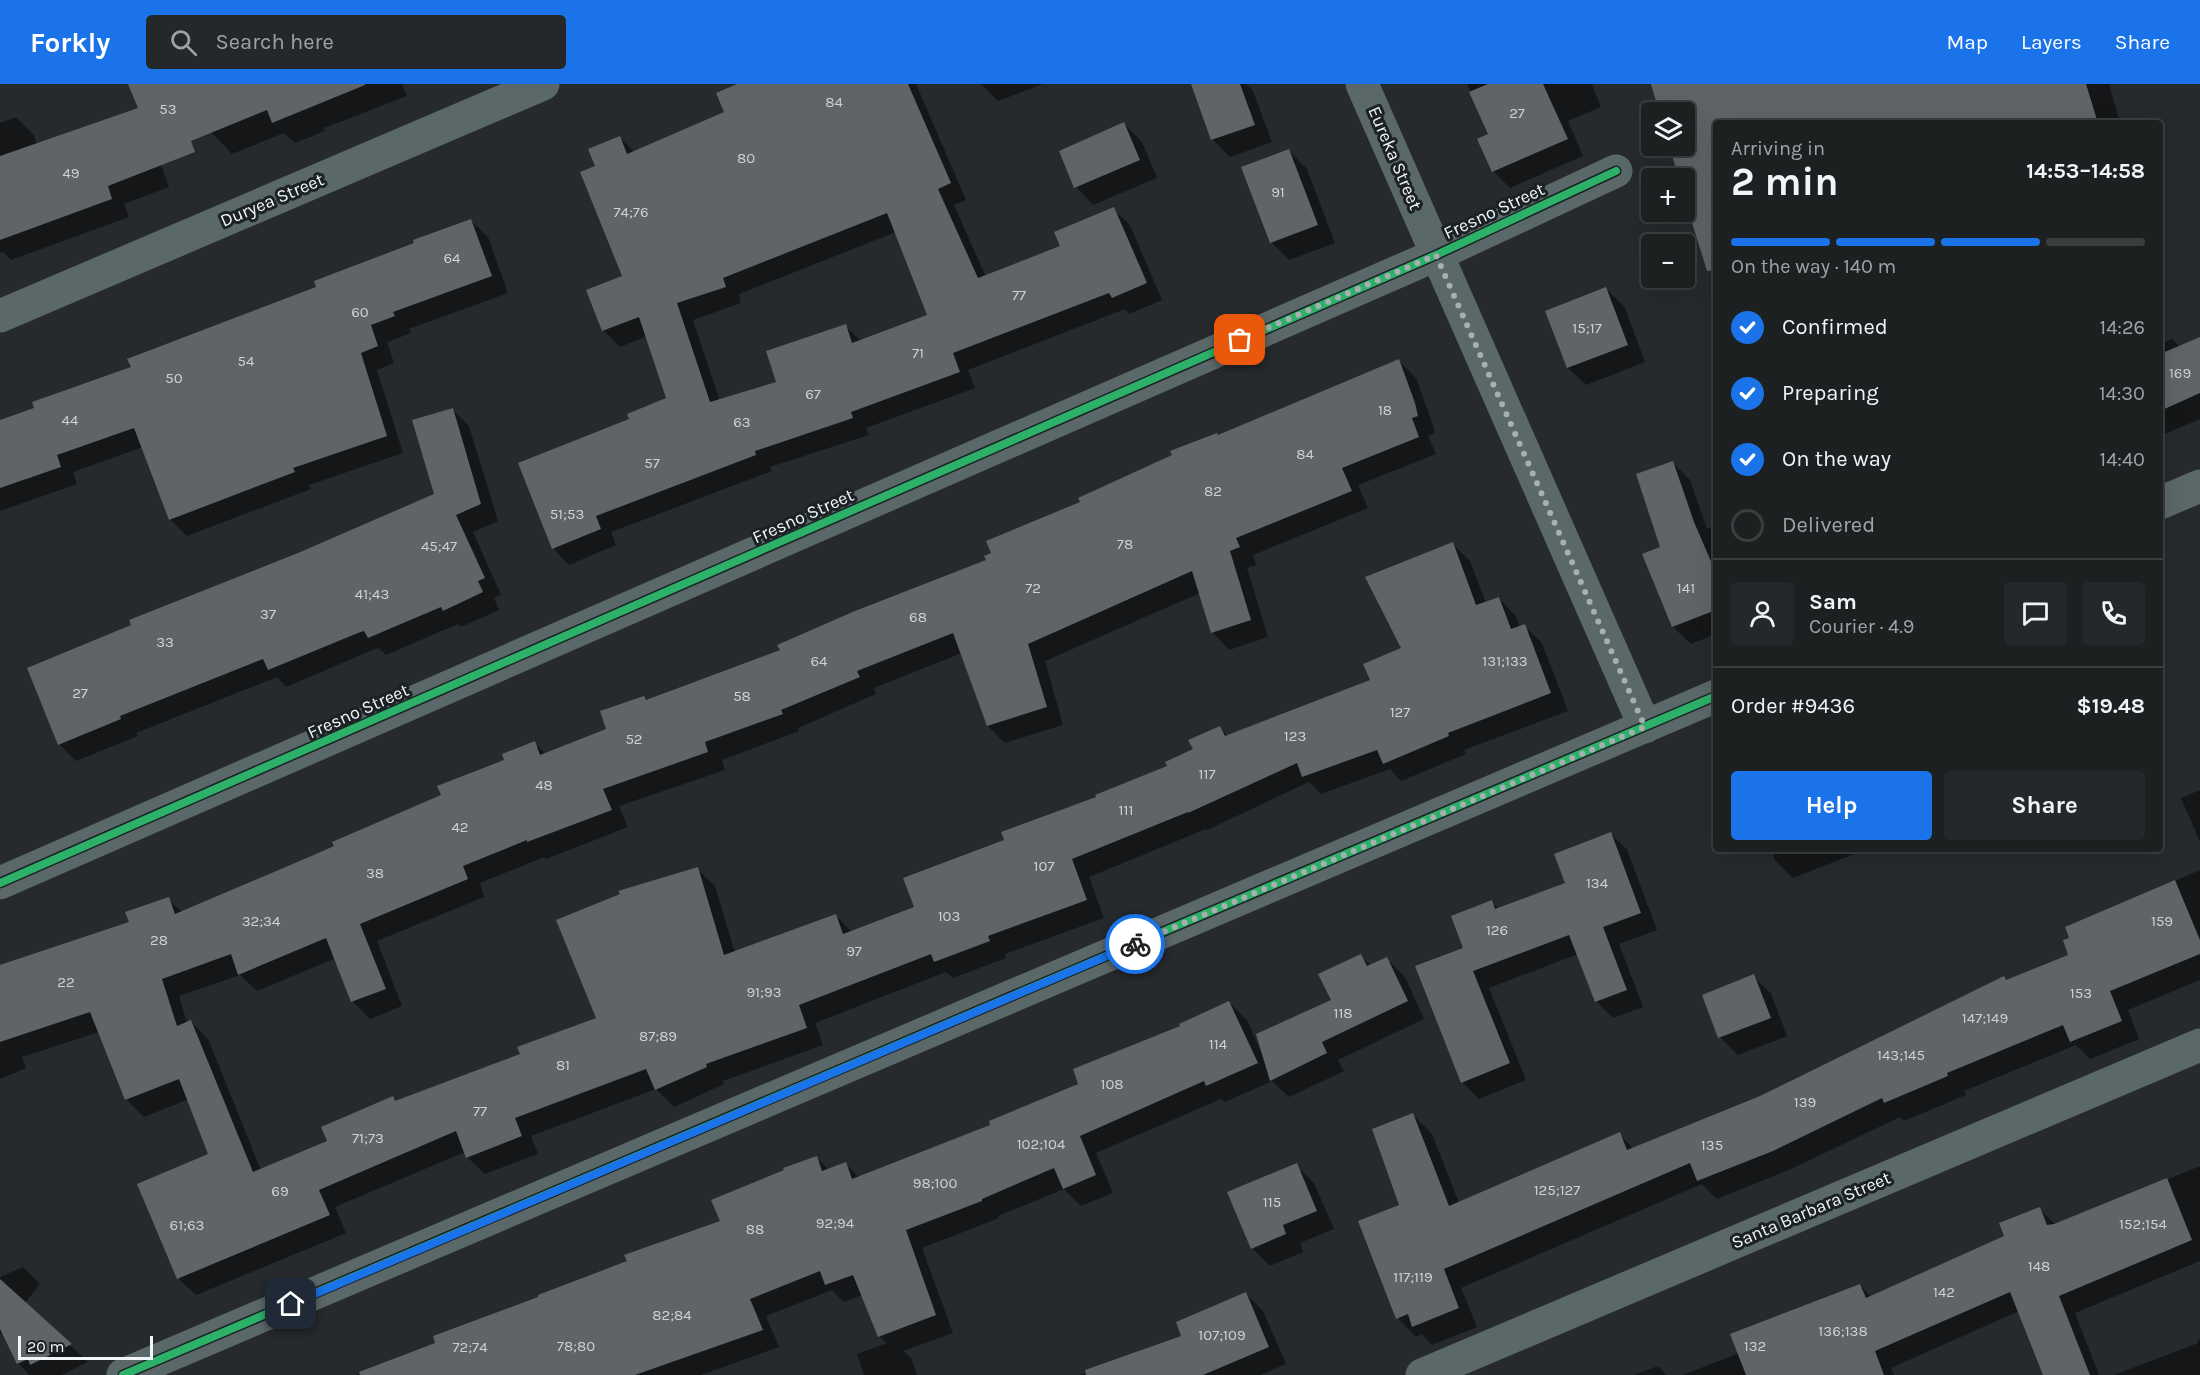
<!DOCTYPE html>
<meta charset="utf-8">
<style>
:root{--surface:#1c2021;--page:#25282a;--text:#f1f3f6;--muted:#a0a3a5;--line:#3a3e3f;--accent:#1a73e8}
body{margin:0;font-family:Karla,sans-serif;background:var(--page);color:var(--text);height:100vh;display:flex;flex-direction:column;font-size:22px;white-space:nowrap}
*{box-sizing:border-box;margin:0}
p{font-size:20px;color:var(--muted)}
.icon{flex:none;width:33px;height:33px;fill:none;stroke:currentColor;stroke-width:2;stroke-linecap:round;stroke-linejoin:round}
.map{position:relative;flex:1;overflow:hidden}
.details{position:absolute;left:1713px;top:36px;width:450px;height:732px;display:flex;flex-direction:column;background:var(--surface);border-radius:6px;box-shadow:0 6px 24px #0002,0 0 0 2px var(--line)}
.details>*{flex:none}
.fabs{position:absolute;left:1641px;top:18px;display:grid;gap:12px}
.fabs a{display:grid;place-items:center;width:54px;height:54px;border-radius:6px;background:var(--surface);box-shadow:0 6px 24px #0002,0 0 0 2px var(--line);font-size:30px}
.scale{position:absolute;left:18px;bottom:15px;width:135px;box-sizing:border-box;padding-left:6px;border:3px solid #f0f5f7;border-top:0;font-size:16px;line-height:21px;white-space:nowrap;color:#f0f5f7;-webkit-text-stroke:4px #1b2124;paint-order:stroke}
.pin{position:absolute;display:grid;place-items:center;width:51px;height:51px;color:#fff;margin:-26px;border-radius:12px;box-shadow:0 3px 9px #0006}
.courier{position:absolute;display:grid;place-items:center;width:60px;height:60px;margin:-30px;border:4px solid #1a73e8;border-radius:50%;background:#fff;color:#222;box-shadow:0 2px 8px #0007}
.headline em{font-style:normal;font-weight:700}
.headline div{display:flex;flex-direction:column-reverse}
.headline{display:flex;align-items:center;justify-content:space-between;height:102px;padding:0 18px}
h1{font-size:39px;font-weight:700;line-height:45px}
.bar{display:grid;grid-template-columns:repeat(4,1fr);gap:9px 6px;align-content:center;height:72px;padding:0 18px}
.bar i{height:8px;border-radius:4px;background:var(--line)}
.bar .active{background:var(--accent)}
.bar p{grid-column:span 4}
.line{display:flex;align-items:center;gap:15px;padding:0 18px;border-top:2px solid var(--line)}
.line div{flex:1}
.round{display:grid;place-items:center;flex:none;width:63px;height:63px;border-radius:6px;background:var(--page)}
ol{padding:0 18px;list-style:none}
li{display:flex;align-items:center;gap:18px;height:66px}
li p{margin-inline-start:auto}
li .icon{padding:6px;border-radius:50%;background:var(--accent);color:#fff;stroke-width:4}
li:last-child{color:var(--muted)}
li i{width:33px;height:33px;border:3px solid var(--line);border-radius:50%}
.action{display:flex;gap:12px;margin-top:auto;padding:12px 18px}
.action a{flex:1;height:69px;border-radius:6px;background:var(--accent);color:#fff;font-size:24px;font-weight:700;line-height:69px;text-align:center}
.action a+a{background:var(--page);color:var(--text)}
header{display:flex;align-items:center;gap:36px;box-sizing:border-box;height:84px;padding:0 30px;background:var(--accent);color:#fff}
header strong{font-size:28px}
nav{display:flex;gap:33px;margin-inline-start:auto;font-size:21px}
.search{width:420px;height:54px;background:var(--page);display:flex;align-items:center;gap:15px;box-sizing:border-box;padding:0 21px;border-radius:6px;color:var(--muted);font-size:22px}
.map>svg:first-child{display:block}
</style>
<header>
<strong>Forkly</strong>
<div class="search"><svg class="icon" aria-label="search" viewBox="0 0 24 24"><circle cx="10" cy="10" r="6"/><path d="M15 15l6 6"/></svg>Search here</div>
<nav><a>Map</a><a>Layers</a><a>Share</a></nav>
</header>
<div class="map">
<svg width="2200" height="1291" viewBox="0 0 2200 1291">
<rect width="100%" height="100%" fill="#262a2c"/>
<path fill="#0007" fill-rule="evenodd" d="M193,0h209l5,12 -83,32 1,3 -30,12 -11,-10 -52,21 -21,-22z
M742,0h174l50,116 -12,5 32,72 76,-30 51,-38 17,16 32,75 -33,14 -4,-5 -157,61 7,18 -109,40 3,7 -99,32 2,4 -161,61 5,13 -47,20 -16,-17 78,-128 37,-21 -21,-63 -27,11 -17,-17 -15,-39 36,-15 -27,-109 23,-29 14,14 92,-39zM896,148l33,84 -68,25 -16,-15 -67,57 -58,18 -27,-81 48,-17 -2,-9z
M981,0h62l-45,17z
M1205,0h41l7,7 19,51 -42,15 -18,-18z
M1467,0h125l9,23 -33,14 15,35 -73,32 -17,-17 -3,-36z
M1652,0h457l11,39h-404v137l-32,-82h-3l-10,-32h13v-34h-23z
M16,33l18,18 3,10 111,-15 21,57 -45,17 5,13 -118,43 -8,-8 -3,1v-130z
M1124,40l18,18 15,36 -64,27 -17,-18z
M1289,67l18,18 28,74 -46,17 -18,-18z
M471,137l17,16 20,56 -99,36 2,4 -24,9 7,21 -17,7 26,83 -94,32 2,4 -124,47 -17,-17 -27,-72 -70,25 4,12 -77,27v-89l36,-13z
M1606,205l18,17 21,56 -59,23 -18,-17 -21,-56z
M2200,254v81l-40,17v-92l12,-5 8,8z
M1399,277l17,17 16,44 3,11 -7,3 8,18 -78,31 10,23 -115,47 3,10 -9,3 21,69 -39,13 -17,-18 -12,-39 -155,68 18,64 -58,18 -17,-17 -26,-73 -88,35 2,6 -78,34 1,3 -77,29 3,10 -106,36 9,21 -82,32 -2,-2 -64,26 4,14 -107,44 25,65 -32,13 -18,-18 -16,-43 -79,33 -17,-16 -61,21 8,27 4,-1 17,17 53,131 68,-28 63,-44 5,4 125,-48 76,-35 99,-150 18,17 20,67 100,-38 17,17 64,-24 90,-67 163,-74 26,-17 25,-22 8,8 144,-55 31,-32 49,-105 18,17 16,42 13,-5 17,18 4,11 4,-1 18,17 26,68 -104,39 2,4 -65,27 -11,-12 -69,25 -12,-12 -102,48 -1,-1 -117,48 15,41 -99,36 1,4 -53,20 -7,-6 -131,51 8,22 -100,36 1,3 -50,23 -18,-18 -125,47 7,18 -53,20 -18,-17 -2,-5 -130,55 11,26 -150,62 -18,-17 32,-123 -21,-56 -45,18 -18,-18 -27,-67 -77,25 4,11 -26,11v-111l131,-45 37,-24 14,13 134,-56 127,-61 91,-52 12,11 62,-24 36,-33 3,4 135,-50 206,-90 94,-59 137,-66z
M452,325l17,17 29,95 -25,11 28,63 -7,3 5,12 -38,17 -3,-3 -72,31 -7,-7 -4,1 -89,38 -9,-10 -141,56 2,3 -62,25 -17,-17 240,-190 137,-59z
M1673,379l17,17 17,49 9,-4v109l-25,10 -18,-17 -29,-72 18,-8z
M2200,706v52l-19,-44z
M1611,750l16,16 30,80 -38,14 24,63 -30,11 -17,-17 -18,-47 -89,34 37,92 -47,19 -17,-17 3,-133 26,-47 8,7 68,-25z
M1771,765h96l-74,29 -18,-18z
M2200,786v110l-72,30 11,29 -49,20 -14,-14 -112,46 2,4 -62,26 -4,-4 -109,52 -74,30 -15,-15 -241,104 16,39 -45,18 -10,-11 -6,3 -18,-19 3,-113 12,-90 19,19 27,69 160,-69 15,15 126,-52 244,-119 3,3 63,-25 1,-17 -4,-11z
M1361,872l10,10 16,-7 18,18 19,42 -86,41 6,11 -55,26 -17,-16 -47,21 -4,-3 -125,54 17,40 -32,13 -17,-17 -66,27 1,2 -77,30 31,85 -50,18 8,7 6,17h-53l-7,-21 30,-11 -8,-7 -16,-41 -19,7 -12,-12 -66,26 13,31 -78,28h-345l81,-31 103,-46 182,-76 95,-64 12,12 17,-6 13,14 133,-52 88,-42 149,-81 18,17 14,32 2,-1 70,-50z
M1753,892l18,18 16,42 -49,19 -18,-18 -17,-41z
M1296,1081l18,18 20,46 -34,14 3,9 -33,14 -18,-18z
M2200,1082v95l-125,52 24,62h-54l-26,-64 -128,57 3,7h-211l56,-22 121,-68 11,12 135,-61 33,-27 17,16z
M23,1183l17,17 -15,19 63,59 -26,13h-33l-11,-12 -15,-32 -3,4v-58z
M1246,1210l17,17 23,53 -26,11h-180l103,-39z
M2200,1255v36h-86l84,-32 -1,-3z
M1658,1282l8,9h-32z"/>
<path fill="#616466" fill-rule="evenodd" d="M128,0h237v1l-93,38 -5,-13 -76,31 4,11 -87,34 4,13 -112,41v-84l138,-48z
M737,0h171l43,99 -13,6 40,89 82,-32 -6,-14 60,-25 33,76 -35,15 -3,-5 -156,60 7,19 -109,40 2,6 -98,33 1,4 -160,61 5,13 -49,20 -34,-86 111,-44 -2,-5 39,-16 -27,-81 -37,14 -16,-41 36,-14 -42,-104 15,-6 -7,-17 32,-13 7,18 97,-42 -8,-19zM887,129l40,102 -75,28 -6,-19 -80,27 10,31 -66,20 -33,-99 49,-16 -3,-9z
M1191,0h49l15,41 -44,15z
M1488,0h55l25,55 -76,33 -15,-33 11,-5 -19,-42z
M1651,0h435l12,39h-382v147l-9,1 -23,-74v-19h-5l-10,-32h15v-34h-25z
M1124,38l16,38 -66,28 -15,-37z
M1289,65l29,76 -48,18 -29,-76z
M471,135l21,57 -99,36 2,4 -24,9 7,21 -17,7 26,83 -94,32 2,4 -126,48 -35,-92 -77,27 4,12 -61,21v-68l34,-12 -2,-6 99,-35 -4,-8 189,-72 -2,-6 100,-38 -1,-3z
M1606,203l22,58 -61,23 -22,-57z
M2200,253v56l-40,18v-57z
M1399,275l16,44 3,13 -6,2 7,19 -77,31 10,23 -116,47 4,9 -10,4 21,69 -40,13 -19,-62 -164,73 19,63 -60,19 -34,-93 -96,38 3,6 -79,33 2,4 -78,28 3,10 -105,37 9,21 -85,32v-2l-64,26 5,13 -108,45 26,65 -35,13 -25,-64 -88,37 -7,-21 -69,25 15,47 14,-6 62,152 74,-31 -6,-14 72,-31 2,5 125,-47 -3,-7 79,-29 -40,-98 64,-26 -2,-3 80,-24 26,88 112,-41 7,20 71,-27 -11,-29 101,-38 -3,-8 95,-35 -1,-2 72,-29 -2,-4 28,-13 -5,-9 32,-14 5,10 145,-56 -7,-16 38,-16 -36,-71 88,-35 23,63 23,-8 12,32 14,-5 26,69 -103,40 1,3 -66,28 -6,-14 -75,27 -5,-14 -109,50v-1l-116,47 15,41 -99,36 2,5 -56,21 -3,-8 -132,51 8,23 -101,36 1,3 -52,23 -9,-21 -131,49 7,18 -56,22 -10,-27 -137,59 11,25 -153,64 -40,-95 71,-30 -29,-75 -54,21 -35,-88 -90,30v-77l129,-43 -4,-10 44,-15 6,17 141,-60 18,-8 -2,-4 109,-47 -4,-9 67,-26 -2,-6 33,-13 5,14 66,-26 -6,-18 44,-15 2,4 134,-50 -3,-5 78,-34 131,-51 -2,-4 7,-3 -5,-12 94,-39 -2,-4 94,-43 -2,-4 47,-18 1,2z
M453,324l28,96 -25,11 29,63 -7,3 5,11 -40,19 -2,-4 -73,31 -4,-7 -6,2 -90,37 -5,-11 -143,57 1,3 -63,26 -31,-77 104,-43 -2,-5 169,-67 136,-59 -22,-74z
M1673,377l21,61 22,51v37l-44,17 -30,-73 18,-7 -24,-73z
M1611,748l30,81 -38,14 24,63 -32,12 -26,-67 -96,36 37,92 -49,20 -46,-117 48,-18 -12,-32 41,-16 3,9 70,-26 -11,-29z
M2175,796l25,60v14l-90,37 12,30 -52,21 -7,-17 -116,48 1,3 -64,27 -2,-5 -109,53 -76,30 -7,-18 -246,106 15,39 -47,19 -4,-13 -12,5 -38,-98 41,-16 -27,-76 41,-16 36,93 171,-74 7,18 133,-54 244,-120 2,4 62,-25 -5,-15 6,-2 -4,-11z
M1361,870l6,12 20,-9 21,44 -86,41 5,11 -57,28 -14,-47 75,-34 -13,-26z
M1754,890l17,44 -53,20 -16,-43z
M1229,917l29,62 -52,23 -2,-5 -124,55 16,39 -33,14 -9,-21 -72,31v2l-76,29 30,85 -58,22 -25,-62 -28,10 -5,-14 -70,28 13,31 -128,45h-275l-1,-3 76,-29 -2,-7 105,-39v-2l89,-34 -3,-6 96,-34 -9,-21 73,-30 -1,-2 34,-12 5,15 24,-9 6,17 138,-54 -1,-4 89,-37 -5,-15 107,-43 -1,-2z
M1297,1079l20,48 -34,14 3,9 -35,15 -24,-57z
M2167,1094l25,62 -133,56 31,79h-47l-33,-83 -135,59 9,24h-138l-16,-41 130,-50 6,14 138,-62 -5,-13 41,-16 7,18 7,-1z
M0,1195l72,65 -42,21 -2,-6 -11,5 -17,-35z
M1246,1208l23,55 -66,28h-117l-1,-5 96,-34 -5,-14z"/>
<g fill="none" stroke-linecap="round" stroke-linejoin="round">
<path stroke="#5b6869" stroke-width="33" d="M1362,0l283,643
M0,232l543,-232
M2160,419l40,-17
M0,799l1436,-628 180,-84
M123,1291l1593,-679
M1422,1291l778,-330"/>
<g stroke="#1b2124" stroke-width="11">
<path id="cycleway" d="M0,799l1436,-628 180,-84
M123,1291l1593,-679"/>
</g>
<use href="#cycleway" stroke="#2db169" stroke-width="8"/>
</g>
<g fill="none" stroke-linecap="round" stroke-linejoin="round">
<path stroke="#a9aeb0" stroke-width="6" stroke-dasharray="0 10.8" d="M1135,860l510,-217 -209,-472 -196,85"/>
<path stroke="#1a73e8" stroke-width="8" d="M291,1220l844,-360"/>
</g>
<g text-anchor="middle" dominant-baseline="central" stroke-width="6" stroke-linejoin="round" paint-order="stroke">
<g font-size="15" fill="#ccd1d3">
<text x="834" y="18">84</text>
<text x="168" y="25">53</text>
<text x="1517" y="29">27</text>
<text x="746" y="74">80</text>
<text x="71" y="89">49</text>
<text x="1278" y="108">91</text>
<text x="631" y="128">74;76</text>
<text x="452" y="174">64</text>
<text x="1019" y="211">77</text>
<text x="360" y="228">60</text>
<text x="1587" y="244">15;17</text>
<text x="918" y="269">71</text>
<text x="246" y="277">54</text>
<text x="2180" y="289">169</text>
<text x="174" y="294">50</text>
<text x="813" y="310">67</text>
<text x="1385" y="326">18</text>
<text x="70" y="336">44</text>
<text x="742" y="338">63</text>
<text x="1305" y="370">84</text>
<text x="652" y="379">57</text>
<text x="1213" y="407">82</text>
<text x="567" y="430">51;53</text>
<text x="1125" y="460">78</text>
<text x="439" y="462">45;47</text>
<text x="1033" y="504">72</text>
<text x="1686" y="504">141</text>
<text x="372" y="510">41;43</text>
<text x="268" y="530">37</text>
<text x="918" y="533">68</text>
<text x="165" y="558">33</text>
<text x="819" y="577">64</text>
<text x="1505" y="577">131;133</text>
<text x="80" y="609">27</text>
<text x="742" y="612">58</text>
<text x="1400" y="628">127</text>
<text x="1295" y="652">123</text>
<text x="634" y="655">52</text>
<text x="1207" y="690">117</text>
<text x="544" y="701">48</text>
<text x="1126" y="726">111</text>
<text x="460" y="743">42</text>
<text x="1044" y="782">107</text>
<text x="375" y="789">38</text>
<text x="1597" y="799">134</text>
<text x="949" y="832">103</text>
<text x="261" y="837">32;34</text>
<text x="2162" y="837">159</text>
<text x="1497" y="846">126</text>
<text x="159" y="856">28</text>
<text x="854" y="867">97</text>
<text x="66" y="898">22</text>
<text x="764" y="908">91;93</text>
<text x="2081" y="909">153</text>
<text x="1343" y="929">118</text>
<text x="1985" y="934">147;149</text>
<text x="658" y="952">87;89</text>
<text x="1218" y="960">114</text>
<text x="1901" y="971">143;145</text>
<text x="563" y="981">81</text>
<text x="1112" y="1000">108</text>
<text x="1805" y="1018">139</text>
<text x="480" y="1027">77</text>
<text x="368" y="1054">71;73</text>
<text x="1041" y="1060">102;104</text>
<text x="1712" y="1061">135</text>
<text x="935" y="1099">98;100</text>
<text x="1557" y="1106">125;127</text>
<text x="280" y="1107">69</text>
<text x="1272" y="1118">115</text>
<text x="835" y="1139">92;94</text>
<text x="2143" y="1140">152;154</text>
<text x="187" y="1141">61;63</text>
<text x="755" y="1145">88</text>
<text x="2039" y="1182">148</text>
<text x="1413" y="1193">117;119</text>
<text x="1944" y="1208">142</text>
<text x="672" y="1231">82;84</text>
<text x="1843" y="1247">136;138</text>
<text x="1222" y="1251">107;109</text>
<text x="576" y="1262">78;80</text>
<text x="1755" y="1262">132</text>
<text x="470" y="1263">72;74</text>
</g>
<g font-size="18" fill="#f0f5f7" stroke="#1b2124">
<text transform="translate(1395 74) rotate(67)">Eureka Street</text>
<text transform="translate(272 116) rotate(-23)">Duryea Street</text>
<text transform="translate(1494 127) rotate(-25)">Fresno Street</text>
<text transform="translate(803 432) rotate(-24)">Fresno Street</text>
<text transform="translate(358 627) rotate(-24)">Fresno Street</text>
<text transform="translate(1811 1126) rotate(-23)">Santa Barbara Street</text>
</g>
</g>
</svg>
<div class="fabs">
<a><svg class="icon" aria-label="layers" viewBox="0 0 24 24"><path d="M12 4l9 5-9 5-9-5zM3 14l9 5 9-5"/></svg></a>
<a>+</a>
<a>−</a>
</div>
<div class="scale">20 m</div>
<div class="pin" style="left:1240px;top:256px;background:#ea580c"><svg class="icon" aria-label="bag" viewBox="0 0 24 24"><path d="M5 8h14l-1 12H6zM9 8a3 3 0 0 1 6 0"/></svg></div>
<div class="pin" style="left:291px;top:1220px;background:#1f2937"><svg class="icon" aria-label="home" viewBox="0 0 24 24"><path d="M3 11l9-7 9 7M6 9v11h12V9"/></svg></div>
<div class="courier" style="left:1135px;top:860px"><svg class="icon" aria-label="bike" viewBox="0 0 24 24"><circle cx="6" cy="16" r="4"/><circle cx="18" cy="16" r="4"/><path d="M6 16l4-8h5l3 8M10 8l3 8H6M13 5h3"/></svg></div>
<section class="details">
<div class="headline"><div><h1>2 min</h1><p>Arriving in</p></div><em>14:53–14:58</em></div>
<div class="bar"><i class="active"></i><i class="active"></i><i class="active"></i><i></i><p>On the way · 140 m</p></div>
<ol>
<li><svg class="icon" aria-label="check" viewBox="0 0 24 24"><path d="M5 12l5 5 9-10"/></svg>Confirmed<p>14:26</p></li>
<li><svg class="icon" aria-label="check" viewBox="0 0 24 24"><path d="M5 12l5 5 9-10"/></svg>Preparing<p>14:30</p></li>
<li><svg class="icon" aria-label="check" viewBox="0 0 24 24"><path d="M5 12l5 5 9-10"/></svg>On the way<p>14:40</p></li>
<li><i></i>Delivered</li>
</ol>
<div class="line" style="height:108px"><a class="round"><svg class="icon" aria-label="person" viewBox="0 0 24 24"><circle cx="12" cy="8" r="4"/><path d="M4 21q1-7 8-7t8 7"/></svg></a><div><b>Sam</b><p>Courier · 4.9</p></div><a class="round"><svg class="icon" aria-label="chat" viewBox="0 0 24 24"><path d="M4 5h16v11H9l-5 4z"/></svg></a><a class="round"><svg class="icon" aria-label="phone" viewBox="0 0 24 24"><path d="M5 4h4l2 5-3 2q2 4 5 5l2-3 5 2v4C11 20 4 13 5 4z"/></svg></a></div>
<div class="line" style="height:78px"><div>Order #9436</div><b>$19.48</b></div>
<div class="action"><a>Help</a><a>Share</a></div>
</section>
</div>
